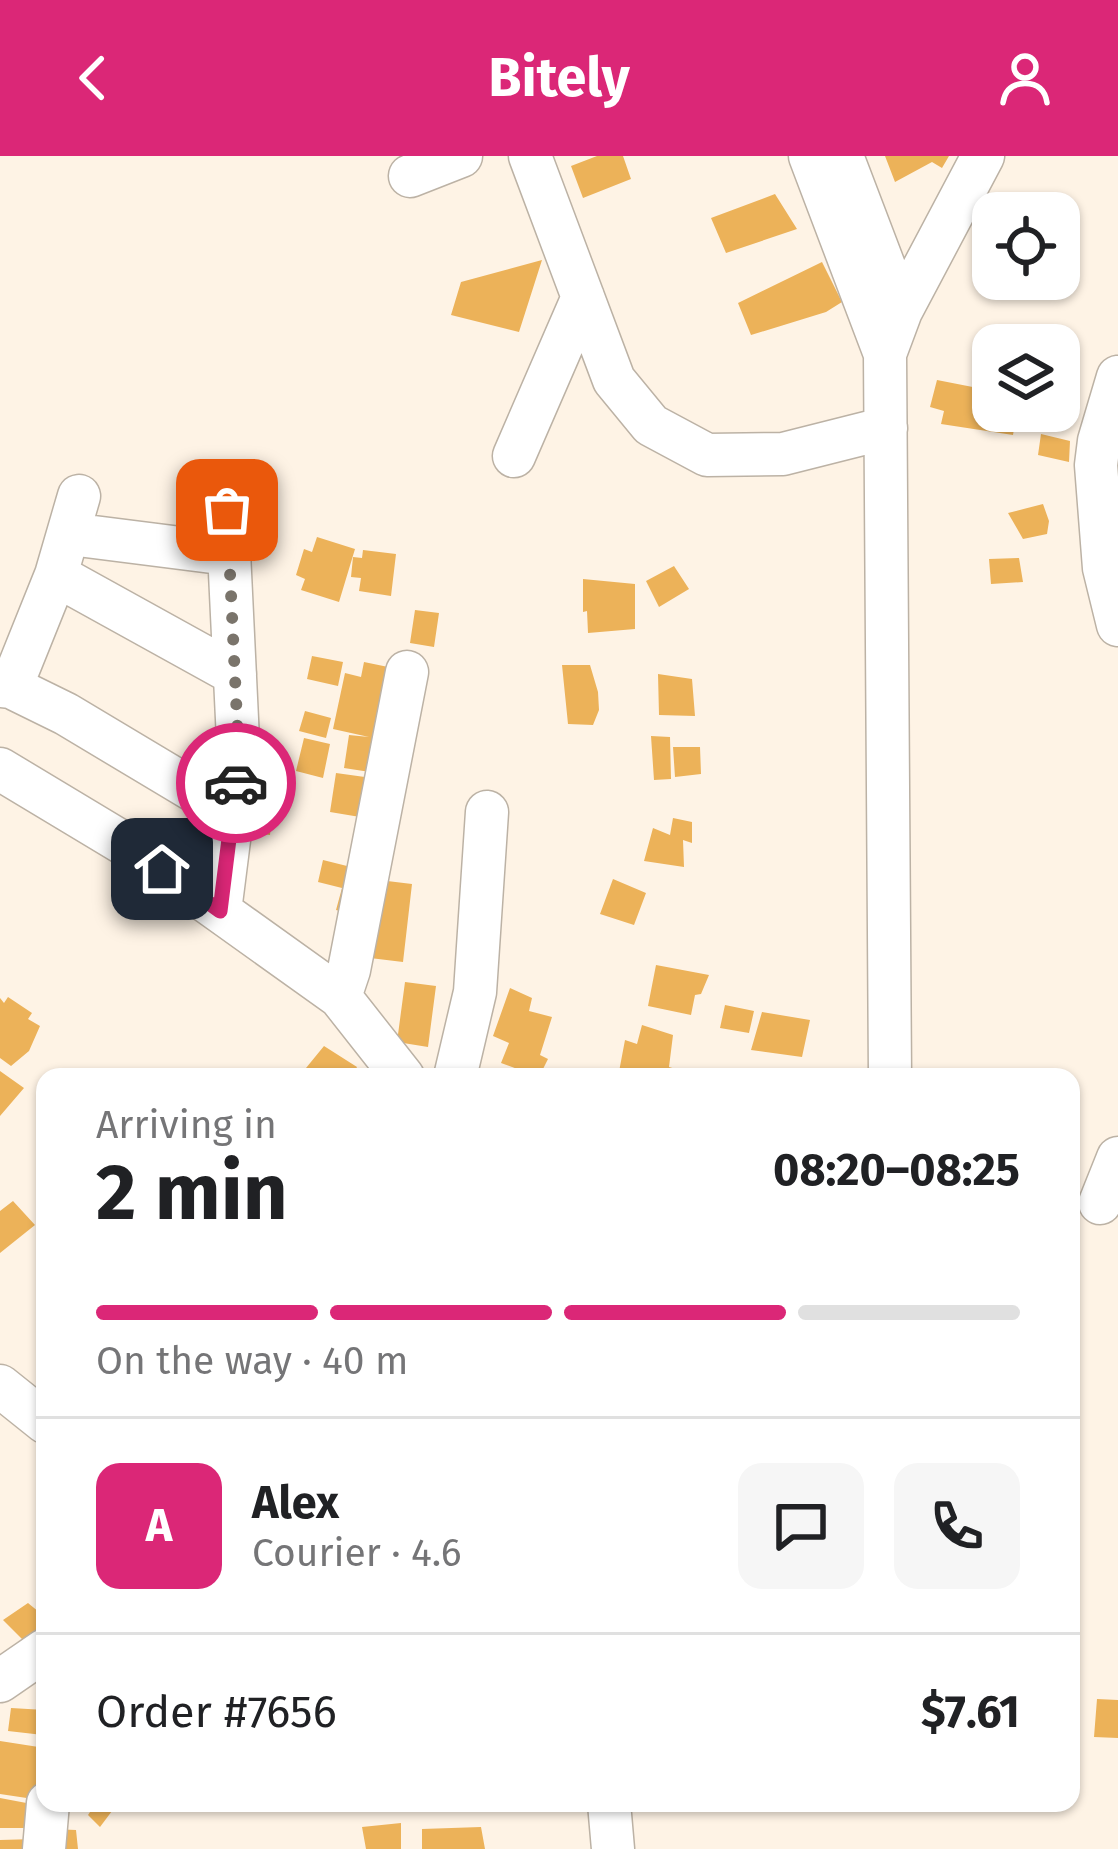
<!DOCTYPE html>
<meta charset="utf-8">
<style>
:root{--surface:#fff;--page:#f6f6f6;--text:#202124;--muted:#757577;--line:#e0e0e0;--accent:#db2777}
body{margin:0;font-family:"Fira Sans",sans-serif;background:var(--page);color:var(--text);height:100vh;display:flex;flex-direction:column;font-size:45px;white-space:nowrap}
*{box-sizing:border-box;margin:0}
p{font-size:39px;color:var(--muted)}
.icon{flex:none;width:66px;height:66px;fill:none;stroke:currentColor;stroke-width:2;stroke-linecap:round;stroke-linejoin:round}
.map{position:relative;flex:1;overflow:hidden}
.sheet{position:absolute;left:36px;top:912px;width:1044px;height:744px;display:flex;flex-direction:column;background:var(--surface);border-radius:24px;box-shadow:0 3px 9px #0004}
.sheet>*{flex:none}
.fabs{position:absolute;left:972px;top:36px;display:grid;gap:24px}
.fabs a{display:grid;place-items:center;width:108px;height:108px;border-radius:24px;background:var(--surface);box-shadow:0 3px 9px #0004;font-size:60px}
.pin{position:absolute;display:grid;place-items:center;width:102px;height:102px;color:#fff;margin:-51px;border-radius:24px;box-shadow:0 6px 18px #0006}
.courier{position:absolute;display:grid;place-items:center;width:120px;height:120px;margin:-60px;border:9px solid #db2777;border-radius:50%;background:#fff;color:#222;box-shadow:0 3px 15px #0007}
.headline em{font-style:normal;font-weight:700}
.headline div{display:flex;flex-direction:column-reverse}
.headline{display:flex;align-items:center;justify-content:space-between;height:204px;padding:0 60px}
h1{font-size:78px;font-weight:700;line-height:90px}
.bar{display:grid;grid-template-columns:repeat(4,1fr);gap:18px 12px;align-content:center;height:144px;padding:0 60px}
.bar i{height:15px;border-radius:9px;background:var(--line)}
.bar .on{background:var(--accent)}
.bar p{grid-column:span 4}
.line{display:flex;align-items:center;gap:30px;padding:0 60px;border-top:3px solid var(--line)}
.line div{flex:1}
.round{display:grid;place-items:center;flex:none;width:126px;height:126px;border-radius:24px;background:var(--page)}
header{display:flex;justify-content:space-between;align-items:center;height:156px;padding:0 60px;background:var(--accent);color:#fff;font-size:54px;font-weight:700}
.map>svg:first-child{display:block}
</style>
<header><svg class="icon" aria-label="back" viewBox="0 0 24 24"><path d="M15 5l-7 7 7 7"/></svg>Bitely<svg class="icon" aria-label="person" viewBox="0 0 24 24"><circle cx="12" cy="8" r="4"/><path d="M4 21q1-7 8-7t8 7"/></svg></header>
<div class="map">
<svg width="1118" height="1693" viewBox="0 0 1118 1693">
<rect width="100%" height="100%" fill="#fef3e5"/>
<path fill="#ecb259" d="M597,0h26l8,23 -48,19 -12,-32z
M885,0h64l-7,12 -10,-6 -37,20z
M775,38l22,35 -71,24 -15,-35z
M542,104l-23,72 -68,-17 10,-33z
M822,106l20,40 -16,10 -75,23 -13,-32z
M1059,197h5l4,22 -9,1z
M937,224l56,11v20h24l-4,24 -72,-11 3,-13 -14,-4z
M1041,278l29,7 -1,21 -31,-7z
M1043,348l6,17 -2,13 -24,5 -15,-26z
M317,381l38,12 -16,53 -38,-12 4,-11 -9,-4 8,-26 8,3z
M363,394l33,4 -5,42 -32,-5 2,-13 -10,-1 2,-20 9,1z
M1019,402l4,24 -32,2 -2,-25z
M674,410l15,23 -30,18 -13,-26z
M583,423l52,5v45l-47,4 -1,-22 -4,1z
M415,454l24,3 -5,34 -24,-4z
M312,500l31,6 -5,24 -31,-7z
M364,506l29,6 -23,104 -26,-4 5,-33 20,2 -36,-8 12,-56 16,4z
M562,509h28l8,27 1,18 -6,15 -25,-1z
M658,518l34,5 3,37 -36,-1z
M305,555l26,7 -5,20 -27,-7z
M651,580l19,1 1,42 -17,1z
M304,582l26,6 -7,34 -27,-7z
M673,591h27l1,27 -26,3z
M336,617l36,5 -6,40 -36,-6z
M246,644l27,3 -3,32 -27,-3z
M673,662l19,4v21l-9,-3 1,27 -40,-6 9,-33 17,7z
M323,704l40,10 -11,44 -16,-4 6,-22 -24,-6z
M613,723l33,14 -12,32 -34,-11z
M379,724l33,4 -9,78 -33,-4z
M656,809l53,10 -8,19 -6,1 -4,20 -43,-9z
M405,826l31,4 -8,61 -31,-5z
M510,832l22,10 -3,13 23,6 -12,38 8,4 -9,18 -38,-14 8,-20 -16,-7z
M8,841l24,16 -4,6 12,7 -11,25 -18,15 -11,-8v-60l4,5z
M725,849l29,6 -5,22 -29,-5z
M762,856l48,8 -8,37 -51,-7z
M642,869l31,10 -4,32 17,5 -2,5h-66l7,-37 12,4z
M324,890l33,21 -5,10h-24l-22,-9z
M0,915l24,17 -24,28z
M13,1045l22,24 -35,28v-42z
M28,1447l17,14v6l-19,20 -23,-23z
M1097,1543l21,1v38l-24,-1z
M1071,1544h8l-1,32h-7z
M11,1552l34,2 -2,25 -35,-4z
M0,1585l45,7v31l-5,21 -40,-6z
M0,1642l37,7 2,23h-39z
M96,1647h22l-18,24 -12,-12z
M401,1667v26h-35l-4,-22z
M481,1671l4,22h-63v-20z
M52,1673l24,1 2,19h-25z
M35,1683v10h-35v-9z"/>
<g fill="none" stroke-linecap="round" stroke-linejoin="round">
<g stroke="#bcb2a5" stroke-width="45">
<path id="minor" d="M530,0l84,224 37,45 56,30 76,-1 103,-26
M810,0l75,198
M842,0l59,155
M410,20l51,-20
M1118,221l-19,64 -3,24 8,103 14,57
M514,300l69,-159
M70,378l158,20
M56,419l179,99
M0,530l11,1 55,27 167,100
M11,531l45,-112 23,-79
M0,613l133,80 207,148 63,80
M220,755l19,-150 -12,-251
M340,841l9,-27 58,-298
M455,921l20,-85 12,-180
M890,921l-5,-723 16,-43 82,-155
M1100,1047l18,-45
M0,1230l45,36
M0,1525l45,-31
M609,1647l4,46
M44,1693l4,-46"/>
</g>
<use href="#minor" stroke="#fff" stroke-width="42"/>
</g>
<g fill="none" stroke-linecap="round" stroke-linejoin="round">
<path stroke="#7a746b" stroke-width="12" stroke-dasharray="0 21.6" d="M227,354l12,251 -3,22"/>
<path stroke="#db2777" stroke-width="15" d="M162,713l58,42 16,-128"/>
</g>
</svg>
<div class="fabs">
<a><svg class="icon" aria-label="locate" viewBox="0 0 24 24"><circle cx="12" cy="12" r="6"/><path d="M12 2v4M12 18v4M2 12h4M18 12h4"/></svg></a>
<a><svg class="icon" aria-label="layers" viewBox="0 0 24 24"><path d="M12 4l9 5-9 5-9-5zM3 14l9 5 9-5"/></svg></a>
</div>
<div class="pin" style="left:227px;top:354px;background:#ea580c"><svg class="icon" aria-label="bag" viewBox="0 0 24 24"><path d="M5 8h14l-1 12H6zM9 8a3 3 0 0 1 6 0"/></svg></div>
<div class="pin" style="left:162px;top:713px;background:#1f2937"><svg class="icon" aria-label="home" viewBox="0 0 24 24"><path d="M3 11l9-7 9 7M6 9v11h12V9"/></svg></div>
<div class="courier" style="left:236px;top:627px"><svg class="icon" aria-label="car" viewBox="0 0 24 24"><path d="M5 17H2v-5l4-1 3-4h7l3 4 3 1v5h-3M9 17h6M6 11h13"/><circle cx="7" cy="17" r="2"/><circle cx="17" cy="17" r="2"/></svg></div>
<section class="sheet">
<div class="headline"><div><h1>2 min</h1><p>Arriving in</p></div><em>08:20–08:25</em></div>
<div class="bar"><i class="on"></i><i class="on"></i><i class="on"></i><i></i><p>On the way · 40 m</p></div>
<div class="line" style="height:216px"><b class="round" style="background:var(--accent);color:#fff">A</b><div><b>Alex</b><p>Courier · 4.6</p></div><a class="round"><svg class="icon" aria-label="chat" viewBox="0 0 24 24"><path d="M4 5h16v11H9l-5 4z"/></svg></a><a class="round"><svg class="icon" aria-label="phone" viewBox="0 0 24 24"><path d="M5 4h4l2 5-3 2q2 4 5 5l2-3 5 2v4C11 20 4 13 5 4z"/></svg></a></div>
<div class="line" style="height:156px"><div>Order #7656</div><b>$7.61</b></div>
</section>
</div>
